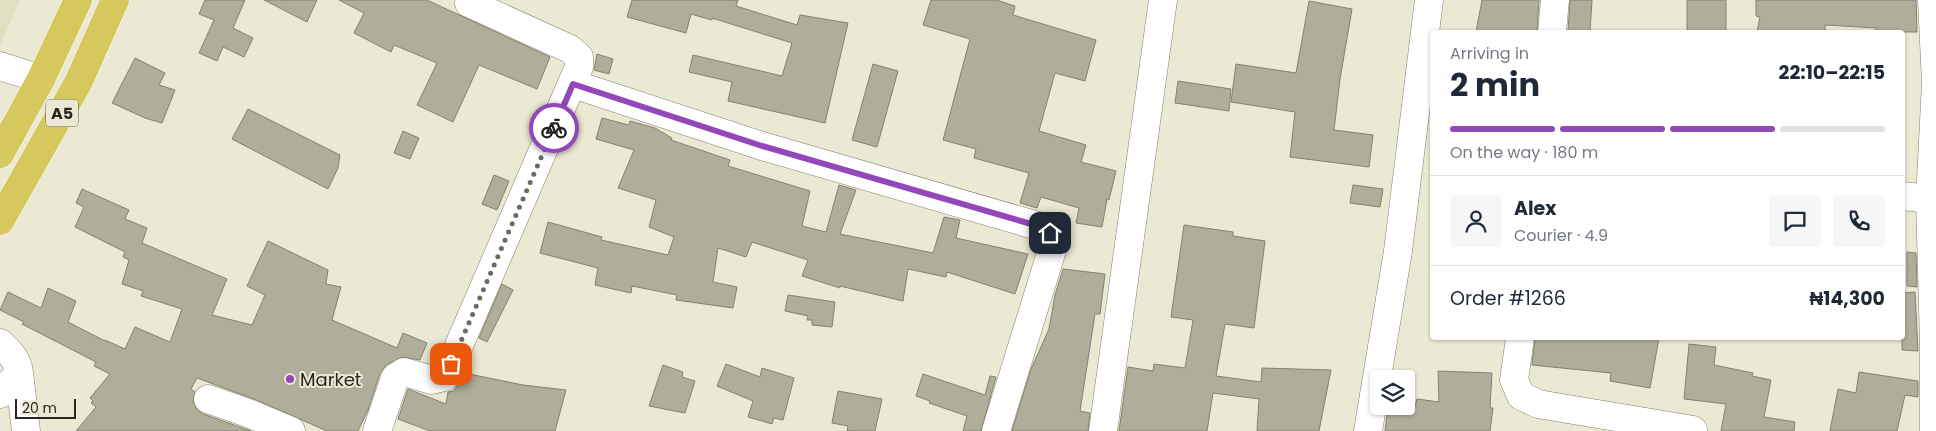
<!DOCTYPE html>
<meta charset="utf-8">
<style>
:root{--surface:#fff;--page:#f6f6f7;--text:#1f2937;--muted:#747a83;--line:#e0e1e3;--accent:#9348b9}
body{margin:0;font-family:Poppins,sans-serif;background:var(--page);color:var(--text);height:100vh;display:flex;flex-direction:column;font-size:19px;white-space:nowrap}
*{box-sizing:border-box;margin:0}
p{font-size:16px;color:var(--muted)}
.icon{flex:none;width:28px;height:28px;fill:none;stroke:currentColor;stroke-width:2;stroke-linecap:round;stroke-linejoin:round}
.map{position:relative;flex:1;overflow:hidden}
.panel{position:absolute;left:1430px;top:30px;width:475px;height:310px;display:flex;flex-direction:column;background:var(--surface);border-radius:5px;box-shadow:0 1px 4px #0004}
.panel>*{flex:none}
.buttons{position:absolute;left:1370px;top:370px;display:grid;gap:10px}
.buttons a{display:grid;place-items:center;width:45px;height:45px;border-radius:5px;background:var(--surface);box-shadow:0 1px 4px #0004;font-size:25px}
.scale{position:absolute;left:15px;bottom:12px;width:61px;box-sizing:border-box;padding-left:5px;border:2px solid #28271f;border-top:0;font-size:14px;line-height:18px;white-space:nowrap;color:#28271f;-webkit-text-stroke:4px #ebe9d3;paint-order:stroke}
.pin{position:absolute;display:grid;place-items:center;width:42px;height:42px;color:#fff;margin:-21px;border-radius:10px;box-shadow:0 2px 8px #0006}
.courier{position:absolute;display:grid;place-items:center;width:50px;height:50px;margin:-25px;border:4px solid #9348b9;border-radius:50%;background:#fff;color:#222;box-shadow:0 1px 6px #0007}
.headline em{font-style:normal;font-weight:700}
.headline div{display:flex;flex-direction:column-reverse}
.headline{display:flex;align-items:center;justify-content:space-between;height:85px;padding:0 20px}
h1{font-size:32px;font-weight:700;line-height:38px}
.bar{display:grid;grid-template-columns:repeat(4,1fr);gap:8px 5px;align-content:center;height:60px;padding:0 20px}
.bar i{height:6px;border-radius:4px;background:var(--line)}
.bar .current{background:var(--accent)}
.bar p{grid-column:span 4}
.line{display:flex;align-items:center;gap:12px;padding:0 20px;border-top:1px solid var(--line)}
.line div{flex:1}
.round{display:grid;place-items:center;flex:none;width:52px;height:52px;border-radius:5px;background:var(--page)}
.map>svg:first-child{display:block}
</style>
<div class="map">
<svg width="1936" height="431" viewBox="0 0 1936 431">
<rect width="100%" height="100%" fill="#ebe9d3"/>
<path fill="#e1dfc2" d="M0,0h20l-20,46z"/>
<path fill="#b0ae9a" stroke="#84826e" d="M205,0h40l-12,28 20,10 -9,19 -21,-10 -6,14 -18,-8 15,-33 -15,-6z
M264,0h53l-10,22z
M339,0h88l123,57 -13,32 -58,-24 -26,57 -36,-17 20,-42 -43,-18 -3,7 -37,-19 10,-20z
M632,0h106l-2,6 61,19 3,-10 48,8 -23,100 -97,-22 4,-19 -43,-10 4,-17 89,21 10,-33 -80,-25v2l-21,-6 -5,19 -59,-16z
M931,0h65l19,6 -2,9 83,25 -11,41 -30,-8 -16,58 47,14 -5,17 35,9 -7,29 -2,-1 -5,28 -26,-4 3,-15 -38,-11 -4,11 -17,-5 9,-30 -55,-15 2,-9 -33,-9 27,-101 -47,-14z
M1482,0h57l-2,32h-61z
M1570,0h22l-2,32h-22z
M1687,0h39v32h-39z
M1756,0h160l1,32h-41v-4l-51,-3v7h-68l3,-15 -4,-1z
M1309,1l43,8 -12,70 -6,51 39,5 -4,32 -79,-10 5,-45 -64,-10 5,-38 60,9z
M597,54l16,5 -4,15 -15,-4z
M135,58l30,15 -6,12 16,5 -13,33 -17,-5 -33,-15z
M873,64l25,7 -21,76 -25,-7z
M1178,81l53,8 -2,22 -54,-8z
M248,109l92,46 -2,13 -10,21 -96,-50z
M602,118l27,7 1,-4 25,7 17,10 -1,2 59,20 -2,6 82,25 -8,35 24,6 13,-47 17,5 -16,44 93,19 11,-36 16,3 -4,18 72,16 -13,40 -68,-22 -1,5 -38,-8 -5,32 -63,-15v2l-38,-12 6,-16 -56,-18 -6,15 -28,-9 -5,34 24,5 -4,21 -57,-8 1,-5 -45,-9 -1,7 -36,-8 3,-17 -58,-15 8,-31 54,15 -1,3 67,15 6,-18 -25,-10 7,-27 -38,-12 16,-38 -38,-11z
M403,131l16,7 -9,21 -16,-6z
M494,175l15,6 -12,29 -15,-6z
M1353,185l30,4 -3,18 -30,-4z
M82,189l47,21 -4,9 22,9 -5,15 85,36 -15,36 40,10 13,-30 -18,-9 21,-45 60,29 -2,14 15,3 -9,33 65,28 6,-15 24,10 -7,17 -18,-3 -16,8 -6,8 -12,37 -10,21h-31l-73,-32 -57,-21 -6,11 4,3 -2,9 4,9 6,4 48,17h-175l20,-24 -5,-4 2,-2 -3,-3 20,-24 -16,-8 2,-4 -74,-38 2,-2 -24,-12 8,-18 33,16 7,-20 28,13 -8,21 37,19v-1l20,9 10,-22 35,15 12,-33 -41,-13 2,-5 -21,-7 7,-24 -6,-3 2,-5 -50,-25 9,-20 -8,-4z
M1184,225l49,7v4l32,5 -11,87 -29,-4 -9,52 45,6 1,-14 69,2 -12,61h-62l2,-32 -46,-6 -6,38h-88l9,-64 25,4 1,-7 31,4 8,-48 -22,-3z
M1907,252l9,1 1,34 -10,-1z
M1063,269l42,5 -5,40h-5l-15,97 10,2 -2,18h-76l19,-62 18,-40 6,-34z
M502,284l11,6 -26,52 -8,-4z
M1915,292l3,59 -16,-1v-57z
M788,295l47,7 -3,25 -20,-2v-5h-5l1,-4 -23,-5z
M1535,338h124l-9,50 -40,-7 1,-8 -79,-8z
M1689,344l27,3 -2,18 39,8 -1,3 19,4 -7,37 31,5 -1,9h-73l5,-27 -42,-5z
M726,364l34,13 2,-9 32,10 -11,42 -9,-2 -2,6 -24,-7 5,-16 -36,-15z
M663,365l20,7 -1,5 13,4 -10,32 -36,-7z
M1438,371l54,2 -2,35h3l-3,23h-105l3,-25h27l2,-7 22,3z
M1859,372l59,9v16l-13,-2 -8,36h-67l8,-42 18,4z
M464,373l59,12 43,5 -11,41h-125l-32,-12 10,-30 38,15 2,-12 6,-1z
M923,374l62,21 5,-19 6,1 -15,54h-18l4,-15 -38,-13 1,-2 -14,-5z
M838,391l44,8 -7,32h-28l1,-5 -16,-3z"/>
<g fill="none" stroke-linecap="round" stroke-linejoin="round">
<g stroke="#83816d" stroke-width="29">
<path id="minor" d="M1932,0l4,83 -6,116 4,146v86
M1552,32l3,-32
M0,66l41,13
M573,84l189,62 276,80 12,7 2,17 -56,181
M1902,196l28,3
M1520,338l-6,42 7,16 17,8 155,26
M0,343c9,9 18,16 19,30l-19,21
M19,373l7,58
M208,399l40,14 43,18
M377,431l18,-53 9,-6 28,8 12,-3 7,-13 128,-297v-10l-9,-8 -101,-46
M1103,431l60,-431
M1368,431l30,-180 31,-251"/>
</g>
<g stroke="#fff" stroke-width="29">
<path id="highway" d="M0,154l41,-75 37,-79
M0,221l78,-138 37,-83"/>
</g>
<use href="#minor" stroke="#fff" stroke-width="28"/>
<use href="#highway" stroke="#d5c85d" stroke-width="28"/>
</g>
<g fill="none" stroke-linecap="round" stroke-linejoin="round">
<path stroke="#6c6b5e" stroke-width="5" stroke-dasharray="0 9" d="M451,364l103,-236"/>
<path stroke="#9348b9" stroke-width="6" d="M554,128l19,-44 189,62 276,80 12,7"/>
</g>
<circle fill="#9348b9" stroke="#ebe9d3" stroke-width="2" cx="290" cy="379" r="5"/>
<g text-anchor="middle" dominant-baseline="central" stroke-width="4" stroke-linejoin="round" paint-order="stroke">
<rect fill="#ebe9d3" stroke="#626155" stroke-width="1" x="46" y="99.5" width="32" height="27" rx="4"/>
<g font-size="16" font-weight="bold" fill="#28271f">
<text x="62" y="113">A5</text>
</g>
<g font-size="18" fill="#28271f" stroke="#ebe9d3" text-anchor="start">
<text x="300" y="379">Market</text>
</g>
</g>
</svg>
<div class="buttons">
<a><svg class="icon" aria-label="layers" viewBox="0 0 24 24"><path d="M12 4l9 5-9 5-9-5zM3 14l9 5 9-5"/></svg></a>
</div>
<div class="scale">20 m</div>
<div class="pin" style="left:451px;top:364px;background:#ea580c"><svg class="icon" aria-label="bag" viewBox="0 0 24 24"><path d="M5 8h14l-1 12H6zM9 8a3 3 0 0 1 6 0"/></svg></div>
<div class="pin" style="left:1050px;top:233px;background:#1f2937"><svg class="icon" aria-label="home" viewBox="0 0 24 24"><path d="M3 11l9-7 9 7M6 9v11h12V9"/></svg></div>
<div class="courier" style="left:554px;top:128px"><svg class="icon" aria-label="bike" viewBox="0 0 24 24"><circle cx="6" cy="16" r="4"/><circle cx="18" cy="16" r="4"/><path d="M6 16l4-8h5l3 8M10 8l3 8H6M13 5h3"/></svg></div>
<section class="panel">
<div class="headline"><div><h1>2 min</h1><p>Arriving in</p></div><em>22:10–22:15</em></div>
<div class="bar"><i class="current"></i><i class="current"></i><i class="current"></i><i></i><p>On the way · 180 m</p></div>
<div class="line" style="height:90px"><a class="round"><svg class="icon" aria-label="person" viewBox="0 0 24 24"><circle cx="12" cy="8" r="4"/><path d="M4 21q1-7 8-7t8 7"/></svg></a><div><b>Alex</b><p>Courier · 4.9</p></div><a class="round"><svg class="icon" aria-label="chat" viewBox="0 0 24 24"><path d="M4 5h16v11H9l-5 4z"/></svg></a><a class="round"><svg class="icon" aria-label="phone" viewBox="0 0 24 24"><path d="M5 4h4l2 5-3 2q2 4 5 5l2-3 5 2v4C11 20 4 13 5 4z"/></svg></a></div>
<div class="line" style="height:65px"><div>Order #1266</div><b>₦14,300</b></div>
</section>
</div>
